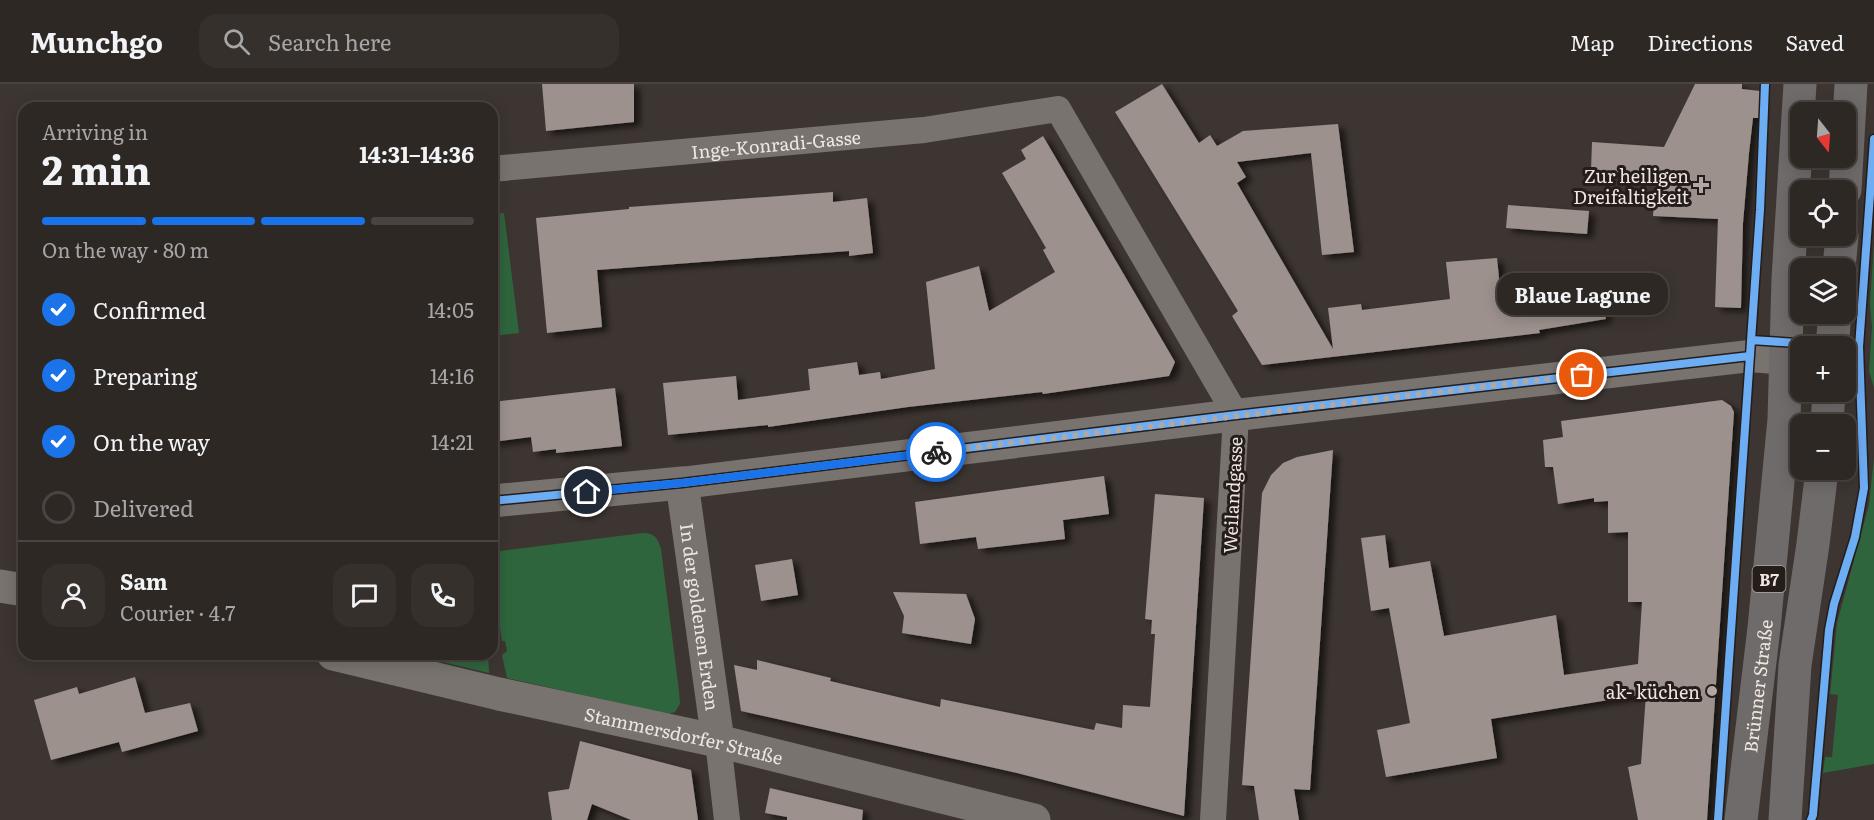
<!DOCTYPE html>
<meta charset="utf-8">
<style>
:root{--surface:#2e2825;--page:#36302d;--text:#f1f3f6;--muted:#a7a6a7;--line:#494442;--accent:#1a73e8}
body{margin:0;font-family:Literata,serif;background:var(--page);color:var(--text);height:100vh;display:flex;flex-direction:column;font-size:22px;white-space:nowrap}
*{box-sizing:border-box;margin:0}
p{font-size:20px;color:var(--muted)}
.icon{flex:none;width:33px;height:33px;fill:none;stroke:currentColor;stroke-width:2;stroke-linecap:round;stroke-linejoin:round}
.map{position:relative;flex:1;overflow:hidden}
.sheet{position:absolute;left:18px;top:18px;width:480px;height:558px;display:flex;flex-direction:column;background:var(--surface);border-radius:18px;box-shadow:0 3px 15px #0003,0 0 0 2px var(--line)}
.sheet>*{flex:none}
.needle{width:39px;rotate:163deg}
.fabs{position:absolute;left:1790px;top:18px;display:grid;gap:12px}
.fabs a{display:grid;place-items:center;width:66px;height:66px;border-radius:12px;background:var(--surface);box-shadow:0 3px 15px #0003,0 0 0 2px var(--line);font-size:30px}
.pin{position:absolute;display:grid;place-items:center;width:51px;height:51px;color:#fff;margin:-26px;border:3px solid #fff;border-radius:50%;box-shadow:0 2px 6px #0007}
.courier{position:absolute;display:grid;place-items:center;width:60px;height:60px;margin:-30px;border:4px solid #1a73e8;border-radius:50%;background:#fff;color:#222;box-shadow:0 2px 8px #0007}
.bubble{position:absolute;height:42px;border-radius:18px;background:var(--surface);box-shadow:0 3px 15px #0003,0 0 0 2px var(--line);font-size:20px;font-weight:700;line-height:42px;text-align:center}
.head em{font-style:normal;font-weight:700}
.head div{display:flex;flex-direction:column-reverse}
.head{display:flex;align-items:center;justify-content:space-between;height:102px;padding:0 24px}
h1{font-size:39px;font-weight:700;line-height:45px}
.bar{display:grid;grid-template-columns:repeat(4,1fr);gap:9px 6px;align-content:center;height:72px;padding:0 24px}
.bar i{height:8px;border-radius:4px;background:var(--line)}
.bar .active{background:var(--accent)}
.bar p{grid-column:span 4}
.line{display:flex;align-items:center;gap:15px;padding:0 24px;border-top:2px solid var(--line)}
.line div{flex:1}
.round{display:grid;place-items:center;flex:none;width:63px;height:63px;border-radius:18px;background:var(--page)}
ol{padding:0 24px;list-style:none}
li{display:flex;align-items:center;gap:18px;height:66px}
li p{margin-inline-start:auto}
li .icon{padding:6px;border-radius:50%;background:var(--accent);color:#fff;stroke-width:4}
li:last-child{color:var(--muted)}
li i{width:33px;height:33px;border:3px solid var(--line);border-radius:50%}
header{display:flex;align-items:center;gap:36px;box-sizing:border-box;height:84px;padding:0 30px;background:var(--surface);border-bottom:2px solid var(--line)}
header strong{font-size:28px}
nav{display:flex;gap:33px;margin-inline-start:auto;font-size:21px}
.search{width:420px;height:54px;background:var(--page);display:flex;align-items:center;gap:15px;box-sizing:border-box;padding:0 21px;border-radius:18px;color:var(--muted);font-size:22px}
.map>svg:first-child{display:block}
</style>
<header>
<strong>Munchgo</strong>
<div class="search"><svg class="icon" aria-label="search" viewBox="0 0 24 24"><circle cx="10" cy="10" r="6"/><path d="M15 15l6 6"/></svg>Search here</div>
<nav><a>Map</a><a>Directions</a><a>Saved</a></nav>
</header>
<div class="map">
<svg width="1874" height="736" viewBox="0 0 1874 736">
<defs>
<filter id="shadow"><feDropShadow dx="6" dy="4" stdDeviation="3" flood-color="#0009"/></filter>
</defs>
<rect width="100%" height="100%" fill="#3d3531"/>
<path fill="#2f653d" d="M504,129l15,120 -27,3v-122z
M1874,160v144l-5,-17 3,-43 -2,-26z
M1874,373v307l-51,9 2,-16h7l6,-62 -8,-1 7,-71 32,-118z
M643,449c12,0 15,6 18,16l18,142 1,13 -5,8 -7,2 -161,-36 -5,-23 5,-4 -2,-10h-3l-8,-52 6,-3 -1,-12 -6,-1 -1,-21z
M409,570h79l1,19z"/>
<path fill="#9c918c" filter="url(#shadow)" d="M542,0h92v38l-88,9z
M1162,0l37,59 11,-8 7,11 26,-15 95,-7 16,128 -32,3 -11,-102 -74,9 9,15 -9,6 96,166 -5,-41 33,-4 1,6 88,-11 -4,-37 51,-4 4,39 35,-4 1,8 63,-11 6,29 -67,11 1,3 -278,32 -30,-49 6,-5 -123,-199z
M1695,0h47v5l18,2v27h-7l-4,35 -6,70 -2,85 -26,-1 3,-88 -65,-3 3,-42 -65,-3 1,-29 72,5z
M1043,52l132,226 -6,14 -126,18 -1,-2 -134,15 -140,20v-2l-100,10 -5,-52 73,-7 2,24 72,-10 -2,-21 49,-7 2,13 21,-3 1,7 54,-10 -9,-87 53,-16 10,45 66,-39 -12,-22 3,-2 -44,-75 24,-14 -5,-9z
M833,108v10l34,-4 6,55 -24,3v-5l-252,19 5,57 -55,6 -11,-115 93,-9v-2z
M1508,121l81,6 -2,23 -81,-6z
M615,304l7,58 -66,7v-4l-23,3 -2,-15 -39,5v-40z
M1722,316l9,6 3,6 -27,408h-69l-10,-53 13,-3 5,-70 -155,25 6,39 -111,19 -9,-47 33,-7 -21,-115 -18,3 -10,-73 24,-3 4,33 41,-7 14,75 112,-21 8,60 74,-11 4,-62h-14v-70l-20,1v-32l-14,1v-4l-36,6 -5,-37h-8l-2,-27 20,-3 -2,-16z
M1333,366l-23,340 -16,-1 5,31h-40l-5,-34 -12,-1 20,-292 9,-18 12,-12 14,-6z
M1104,392l5,38 -46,6 2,19 -87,10 -2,-12 -56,7 -5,-42z
M1155,410l49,4 -20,318 -167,-43 -276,-62 -7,-46 23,5v-10l74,18 -1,3 110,26 1,-8 153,31 2,-7 26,5 1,-23 27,2 5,-73h-4l1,-14 -7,-1z
M792,475l6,36 -37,6 -6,-36z
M893,508l73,2 9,25 -4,25 -69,-11 2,-17z
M135,593l10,36 45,-10 8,28 -76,21 -3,-10 -68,18 -17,-60 43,-13 2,7z
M580,657l111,29 7,50h-67l-39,-16 -5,16h-35l-4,-28 21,-3z
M770,704l93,22 -1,10h-75v-3l-22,-4z"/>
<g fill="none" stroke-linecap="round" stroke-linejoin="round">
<g stroke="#79736f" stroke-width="26">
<path id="s1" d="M492,85l432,-39 134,-21 178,306 -23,405"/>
<path d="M718,657l9,79"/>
</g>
<path stroke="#79736f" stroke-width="32" d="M682,399l554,-68 514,-59 50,4"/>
<g stroke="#79736f" stroke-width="33">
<path id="s2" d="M492,417l190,-18 36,258"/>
<path d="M0,502l24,4"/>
<path id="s3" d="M333,570l166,40 219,47 316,79"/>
</g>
<g stroke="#706b6b" stroke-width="33">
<path d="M1845,106l6,-106"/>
<path d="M1839,184l3,-32"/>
<path d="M1832,262l3,-32"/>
<path d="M1827,340l2,-32"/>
<path id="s4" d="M1741,736l23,-192 20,-209 4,-140 12,-195"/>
<path d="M1785,736l10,-155 18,-121 9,-74"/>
</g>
<g stroke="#241d19" stroke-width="11">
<path id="cycleway" d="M1751,256l108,7
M492,417l190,-18 554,-68 514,-59
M1718,736l42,-610 5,-126
M1811,736l2,-5 16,-185 5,-26 21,-67 9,-49 -5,-141 15,-208"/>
</g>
<use href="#cycleway" stroke="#6dadf4" stroke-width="8"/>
</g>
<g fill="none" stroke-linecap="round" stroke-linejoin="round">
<path stroke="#b1a8a3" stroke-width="6" stroke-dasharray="0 10.8" d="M936,368l646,-77"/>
<path stroke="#1a73e8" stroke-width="8" d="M587,408l95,-9 254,-31"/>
</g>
<g fill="#b1a8a3" stroke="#241d19" stroke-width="2">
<path d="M1698 92h6v6h6v6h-6v6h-6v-6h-6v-6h6z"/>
<circle cx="1712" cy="607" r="6"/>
</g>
<g text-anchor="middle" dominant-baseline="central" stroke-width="6" stroke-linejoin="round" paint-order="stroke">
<rect fill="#241d19" stroke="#b3aaa4" stroke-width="1.5" x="1752.5" y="482" width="33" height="26" rx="4.5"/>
<g font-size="16" font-weight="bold" fill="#f0e6e0">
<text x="1769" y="495">B7</text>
</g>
<g font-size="18" fill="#f0e6e0" stroke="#241d19">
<text stroke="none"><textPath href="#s1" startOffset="285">Inge-Konradi-Gasse</textPath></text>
<text transform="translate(1232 411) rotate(-87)">Weilandgasse</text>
<text stroke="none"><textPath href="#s2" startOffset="326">In der goldenen Erden</textPath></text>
<text stroke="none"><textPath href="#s4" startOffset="135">Brünner Straße</textPath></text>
<text stroke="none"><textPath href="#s3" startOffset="360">Stammersdorfer Straße</textPath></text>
</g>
<g font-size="18" fill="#f0e6e0" stroke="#241d19" text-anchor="end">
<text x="1689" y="91">Zur heiligen<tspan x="1689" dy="21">Dreifaltigkeit</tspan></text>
<text x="1700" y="607">ak- küchen</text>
</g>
</g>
</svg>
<div class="fabs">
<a><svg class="needle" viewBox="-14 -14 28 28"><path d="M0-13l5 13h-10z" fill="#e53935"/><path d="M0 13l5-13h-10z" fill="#a7a6a7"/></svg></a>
<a><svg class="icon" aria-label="locate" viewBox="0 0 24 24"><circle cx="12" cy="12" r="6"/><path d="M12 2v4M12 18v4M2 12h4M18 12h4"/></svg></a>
<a><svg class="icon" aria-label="layers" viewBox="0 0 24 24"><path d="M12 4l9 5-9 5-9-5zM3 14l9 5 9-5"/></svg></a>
<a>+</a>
<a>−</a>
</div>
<div class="pin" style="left:1582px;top:291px;background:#ea580c"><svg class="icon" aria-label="bag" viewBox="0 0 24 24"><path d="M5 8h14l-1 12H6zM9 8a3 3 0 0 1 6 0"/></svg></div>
<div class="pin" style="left:587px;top:408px;background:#1f2937"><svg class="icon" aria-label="home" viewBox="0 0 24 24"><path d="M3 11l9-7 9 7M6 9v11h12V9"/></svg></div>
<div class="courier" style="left:936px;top:368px"><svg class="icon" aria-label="bike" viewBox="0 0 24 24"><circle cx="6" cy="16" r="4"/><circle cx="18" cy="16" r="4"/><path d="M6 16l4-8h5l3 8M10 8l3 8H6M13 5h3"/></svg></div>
<div class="bubble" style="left:1497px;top:189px;width:171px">Blaue Lagune</div>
<section class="sheet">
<div class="head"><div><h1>2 min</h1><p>Arriving in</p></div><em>14:31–14:36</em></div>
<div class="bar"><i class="active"></i><i class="active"></i><i class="active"></i><i></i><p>On the way · 80 m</p></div>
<ol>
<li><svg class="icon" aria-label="check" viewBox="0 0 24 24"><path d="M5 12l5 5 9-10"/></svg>Confirmed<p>14:05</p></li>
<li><svg class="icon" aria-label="check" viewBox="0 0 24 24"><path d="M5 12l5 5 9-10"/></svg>Preparing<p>14:16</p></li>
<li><svg class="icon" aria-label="check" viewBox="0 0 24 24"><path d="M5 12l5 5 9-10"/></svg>On the way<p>14:21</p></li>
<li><i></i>Delivered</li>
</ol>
<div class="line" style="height:108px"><a class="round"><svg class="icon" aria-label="person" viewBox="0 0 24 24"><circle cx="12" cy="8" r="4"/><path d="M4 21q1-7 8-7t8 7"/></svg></a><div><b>Sam</b><p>Courier · 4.7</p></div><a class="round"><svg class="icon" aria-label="chat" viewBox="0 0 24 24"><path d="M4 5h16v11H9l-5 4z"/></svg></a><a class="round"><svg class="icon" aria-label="phone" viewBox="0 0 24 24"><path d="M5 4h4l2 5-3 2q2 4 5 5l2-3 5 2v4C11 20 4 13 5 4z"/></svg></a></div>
</section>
</div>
